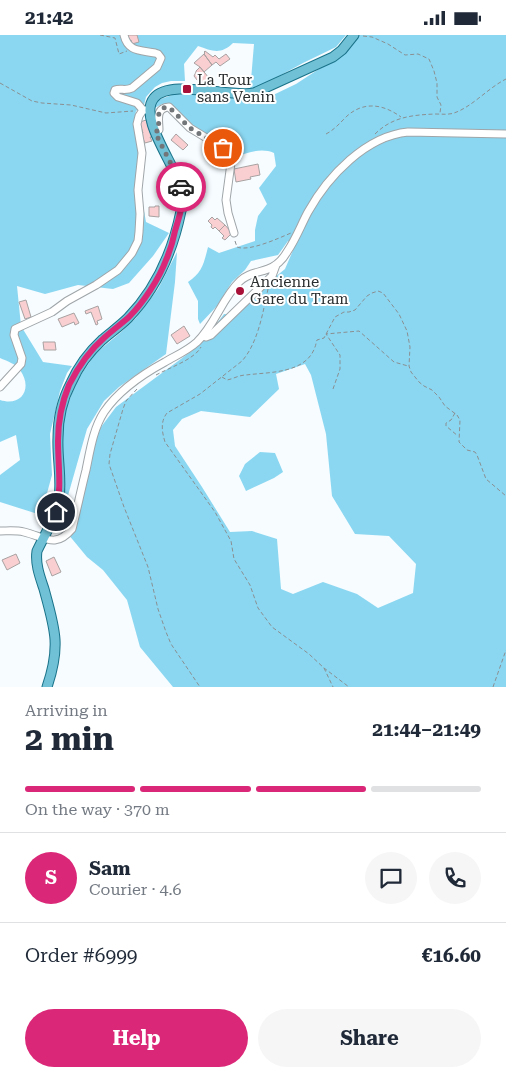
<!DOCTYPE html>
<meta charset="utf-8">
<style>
:root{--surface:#fff;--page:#f6f6f7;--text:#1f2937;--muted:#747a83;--line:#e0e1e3;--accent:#db2777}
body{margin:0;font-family:"Roboto Serif",serif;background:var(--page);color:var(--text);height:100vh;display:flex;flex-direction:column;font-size:19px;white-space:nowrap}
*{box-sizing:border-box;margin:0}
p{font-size:16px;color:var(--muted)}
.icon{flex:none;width:28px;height:28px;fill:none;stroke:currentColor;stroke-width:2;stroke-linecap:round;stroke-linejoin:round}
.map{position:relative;height:652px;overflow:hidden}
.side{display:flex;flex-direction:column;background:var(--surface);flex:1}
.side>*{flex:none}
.pin{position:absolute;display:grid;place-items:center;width:42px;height:42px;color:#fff;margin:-21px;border:2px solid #fff;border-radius:50%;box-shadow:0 1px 5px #0007}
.courier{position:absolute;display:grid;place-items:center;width:50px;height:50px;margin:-25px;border:4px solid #db2777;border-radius:50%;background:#fff;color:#222;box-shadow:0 1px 6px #0007}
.head em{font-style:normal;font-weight:700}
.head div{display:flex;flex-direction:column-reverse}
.head{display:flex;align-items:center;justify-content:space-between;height:85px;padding:0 25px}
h1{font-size:32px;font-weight:700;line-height:38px}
.bar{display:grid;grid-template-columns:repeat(4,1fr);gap:8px 5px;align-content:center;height:60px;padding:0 25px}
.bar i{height:6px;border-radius:4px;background:var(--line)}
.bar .selected{background:var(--accent)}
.bar p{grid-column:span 4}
.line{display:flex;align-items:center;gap:12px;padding:0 25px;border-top:1px solid var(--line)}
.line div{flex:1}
.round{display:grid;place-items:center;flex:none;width:52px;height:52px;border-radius:26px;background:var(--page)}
.cta{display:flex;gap:10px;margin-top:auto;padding:10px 25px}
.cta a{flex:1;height:58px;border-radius:30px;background:var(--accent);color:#fff;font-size:20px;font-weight:700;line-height:58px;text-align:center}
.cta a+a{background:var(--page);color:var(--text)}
.status{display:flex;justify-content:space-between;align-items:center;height:35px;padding:0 25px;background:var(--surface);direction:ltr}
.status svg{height:14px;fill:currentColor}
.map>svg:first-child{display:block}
</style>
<div class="status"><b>21:42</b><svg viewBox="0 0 49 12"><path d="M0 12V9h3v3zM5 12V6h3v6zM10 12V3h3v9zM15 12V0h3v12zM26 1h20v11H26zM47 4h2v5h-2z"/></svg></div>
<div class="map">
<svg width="506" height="652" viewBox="0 0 506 652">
<rect width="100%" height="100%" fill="#f6fcff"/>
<path fill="#8bd7f1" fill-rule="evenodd" d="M0,0h346l-10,12 -33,16 -53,29 4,-48 -21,-1c-12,12 -21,8 -35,3l-14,18 1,17h-14l-9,2 -7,4 -9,10 -2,8 -8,6 -1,6 4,27 1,45 6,33 23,11 -16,23 -24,27 -16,6 -35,-4 -33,9 -28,-8 4,40 22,36 29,4 -5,7 -7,18 -10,43 2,41 -11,40 -41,-13v-27l20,-15 -4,-25 -16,7v-42c22,7 33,-12 20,-30 -4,-6 -13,-9 -20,-12z
M357,0h149v652h-333l-33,-40 -13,-47 -24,-30 -16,-13 -19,-23 20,-74 13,-33 15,-20 77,-57 12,-11 19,-25 11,1 34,-33 16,-13 12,-28h-9l-10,14 -27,6 -6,9 -13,12 -15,24 -17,18 -2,-5v-18l-10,-19c14,-9 16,-19 20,-35l11,6 36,-12v-11l3,-14 9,-12 -8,-16 17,-22 -2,-13c-13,-6 -28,0 -42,5l-9,-15 -28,-16 -25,-24 -8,1 -9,5 5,-9 17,-6 28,1 45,5 21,-3 27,-13 46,-30zM305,329l6,11 15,59 6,62 23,38 34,2 27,28 -3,29 -35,15 -21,-14 -34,-12 -30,12 -12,-5 -4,-50 -25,-8 -22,1 -28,-45 -27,-41 -2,-16 9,-11 19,-8 49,6 29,-28 -3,-15z
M177,217l-2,30 -9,72 -47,33 -15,14 -17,28 -26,91 -4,4 7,-27 -1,-34 -3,-26 6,-29 12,-29 18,-26 24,-20 16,-15 22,-29z
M260,417l15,1 8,19 -9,6 -28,13 -7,-15 6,-12z"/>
<path fill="#facfd1" stroke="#a9a2a2" d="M126,0h11l2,7 -7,2 -1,-4 -3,1z
M205,16l8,6 2,-2 4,4 7,-5 4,5 -10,7 -4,-4 -4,3 -8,-11 1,-1 -1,-1z
M204,19l8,11 -8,7 -4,-5 -6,-4z
M200,32l9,11 -8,7 -7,-9 2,-4v-1z
M146,85l6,17h-2l2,4 -7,2 -4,-9 2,-1 -3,-9v-2z
M176,99l12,11 -5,5 -12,-10z
M220,114l8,11 -6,3 -1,-2 -4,2 -4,-9z
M258,129l2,11 -10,2 1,2 -15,3 -2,-13z
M155,171h4v11l-10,-1v-9h6z
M212,182l3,3 2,-2 8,7 -6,6 -4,-4 -2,2 -2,-2 1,-2 -4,-4z
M225,190l7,8 -7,7 -3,-2 2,-2 -5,-5z
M26,265l5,17 -6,2 -6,-17z
M98,271l4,13 -5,2 1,3 -2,1 -5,-13 -5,2 -1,-3z
M74,278l5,10 -4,2 -1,-3 -12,5 -4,-8z
M184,291l6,10 -13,8 -6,-9z
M43,307h12l1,8h-12z
M16,519l4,9 -13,7 -5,-10z
M54,522l7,15 -9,4 -6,-15z"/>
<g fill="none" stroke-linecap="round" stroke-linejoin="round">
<g stroke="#9fa5a8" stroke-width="9">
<path id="minor" d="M124,0c4,17 16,15 31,18l3,1 3,4 -4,9 -25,21c-6,3 -12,0 -17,2l-1,3 4,4 19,6 6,7
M155,97l4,-2c0,-10 -4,-22 10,-23l21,21 33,20 8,15 -5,37 2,13 6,20
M203,301l3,1 5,-2 61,-59 4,-11
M0,352l21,-23 1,-6 -8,-23 1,-6 37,-17 15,-11 29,-16 22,-15 14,-17 6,-12 1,-9 1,-18 -2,-24 4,-37 -5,-29 2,-8 4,-6h6
M0,496c8,0 16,-1 24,1 21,5 31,17 48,-3 5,-20 9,-39 14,-59 4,-19 7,-41 18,-58 15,-22 37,-37 61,-50 10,-6 22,-11 32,-20 18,-17 25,-44 43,-61 8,-8 18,-8 28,-12 8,-3 15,-10 19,-17 9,-13 14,-27 21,-40 20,-36 58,-76 100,-80l98,2"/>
</g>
<g stroke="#197289" stroke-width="11">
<path id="major" d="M47,652c14,-41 8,-58 -3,-98 -4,-12 -9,-25 -7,-38 8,-17 19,-34 22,-52 3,-21 -2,-41 -1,-61 0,-18 4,-38 13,-55 7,-16 18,-31 31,-43 8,-7 18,-14 26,-22 28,-29 45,-68 53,-107 1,-6 3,-13 1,-19 -4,-24 -45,-74 -28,-94 16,-20 76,0 100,-5l79,-36 9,-7 12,-15"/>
</g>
<path stroke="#8a8f91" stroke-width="1" stroke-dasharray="4 2.5" stroke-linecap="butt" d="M100,0l15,3 4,16 8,-3
M363,1l9,1 16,7 17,11 13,-1 11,5 5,12 3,12v14l4,8 -1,8
M0,48l32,18 10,2 29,2 35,8 27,-2
M326,99c8,-4 14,-11 21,-18 17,-15 36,-12 54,1
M375,99c17,-17 37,-19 60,-20 7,0 13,1 19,-1 18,-6 34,-25 52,-34
M235,206l2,6c12,5 42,-9 54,-14
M268,254c-5,23 -10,54 -26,72l-42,33 -33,19c-7,9 -5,19 -2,29l50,70 16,29 3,18 16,26 8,23 14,19 37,27 15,14 25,19
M156,340c13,-7 39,-16 45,-28
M222,342l5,3c6,-1 12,-5 19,-5 22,-3 60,-1 69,-28 1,-2 1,-5 2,-7l7,-2 11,-21 9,-5h5l6,-2 12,-14 5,-3 6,-2 5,2 16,21 8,17 3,16 -1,19 2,6 8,10 5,4 8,4 7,7 6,9 12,9 3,5 -1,22 8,8 8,2 2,3 9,24 20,17
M137,354l-11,12 -3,8 -13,45 -1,10 15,43 24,60 10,42 8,23 5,12 29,43
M333,354l7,-20v-14l-14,-21 33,-3 35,31 14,4
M455,378l-4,7 -5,3v3l12,10
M324,633l9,19
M493,652l13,-37"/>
<use href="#minor" stroke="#fff" stroke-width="7"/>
<use href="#major" stroke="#70c1d5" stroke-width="9"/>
</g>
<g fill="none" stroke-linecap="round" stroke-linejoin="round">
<path stroke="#727678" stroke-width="5" stroke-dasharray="0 9" d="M181,152l-4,-11 -22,-44 4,-2c0,-10 -4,-23 10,-23l21,21 33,20"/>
<path stroke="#db2777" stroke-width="6" d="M56,477c6,-24 2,-47 2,-71 0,-19 4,-39 11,-56 9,-18 21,-35 36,-48 8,-7 16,-13 24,-20 14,-14 30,-38 37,-57 4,-9 7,-19 9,-29 4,-14 10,-29 6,-44"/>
</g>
<g fill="#a81038" stroke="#fff" stroke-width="2">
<rect x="182" y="49" width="10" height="10" rx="2.5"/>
<circle cx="240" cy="256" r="5"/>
</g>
<g text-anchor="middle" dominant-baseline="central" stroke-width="4" stroke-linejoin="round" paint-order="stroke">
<g font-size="15" fill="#2b2e2f" stroke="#fff" text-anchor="start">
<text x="197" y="45">La Tour<tspan x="197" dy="17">sans Venin</tspan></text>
<text x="250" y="247">Ancienne<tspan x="250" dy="17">Gare du Tram</tspan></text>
</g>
</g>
</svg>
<div class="pin" style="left:223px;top:113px;background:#ea580c"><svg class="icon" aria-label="bag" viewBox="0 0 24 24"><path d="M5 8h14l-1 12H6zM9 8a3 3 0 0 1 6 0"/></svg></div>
<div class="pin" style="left:56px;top:477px;background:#1f2937"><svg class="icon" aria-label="home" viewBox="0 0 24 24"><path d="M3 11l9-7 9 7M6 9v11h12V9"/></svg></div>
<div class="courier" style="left:181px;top:152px"><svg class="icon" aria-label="car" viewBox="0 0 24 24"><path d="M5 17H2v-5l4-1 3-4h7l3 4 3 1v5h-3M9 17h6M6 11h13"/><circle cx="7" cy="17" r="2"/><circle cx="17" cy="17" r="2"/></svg></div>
</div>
<section class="side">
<div class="head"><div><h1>2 min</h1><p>Arriving in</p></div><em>21:44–21:49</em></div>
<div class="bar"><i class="selected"></i><i class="selected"></i><i class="selected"></i><i></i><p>On the way · 370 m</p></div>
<div class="line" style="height:90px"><b class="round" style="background:var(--accent);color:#fff">S</b><div><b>Sam</b><p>Courier · 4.6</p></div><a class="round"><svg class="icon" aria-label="chat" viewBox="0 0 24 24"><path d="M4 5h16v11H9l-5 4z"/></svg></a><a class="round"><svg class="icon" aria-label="phone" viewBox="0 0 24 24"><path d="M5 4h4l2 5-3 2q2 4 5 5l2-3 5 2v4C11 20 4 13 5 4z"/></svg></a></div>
<div class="line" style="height:65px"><div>Order #6999</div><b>€16.60</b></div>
<div class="cta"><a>Help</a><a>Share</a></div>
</section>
